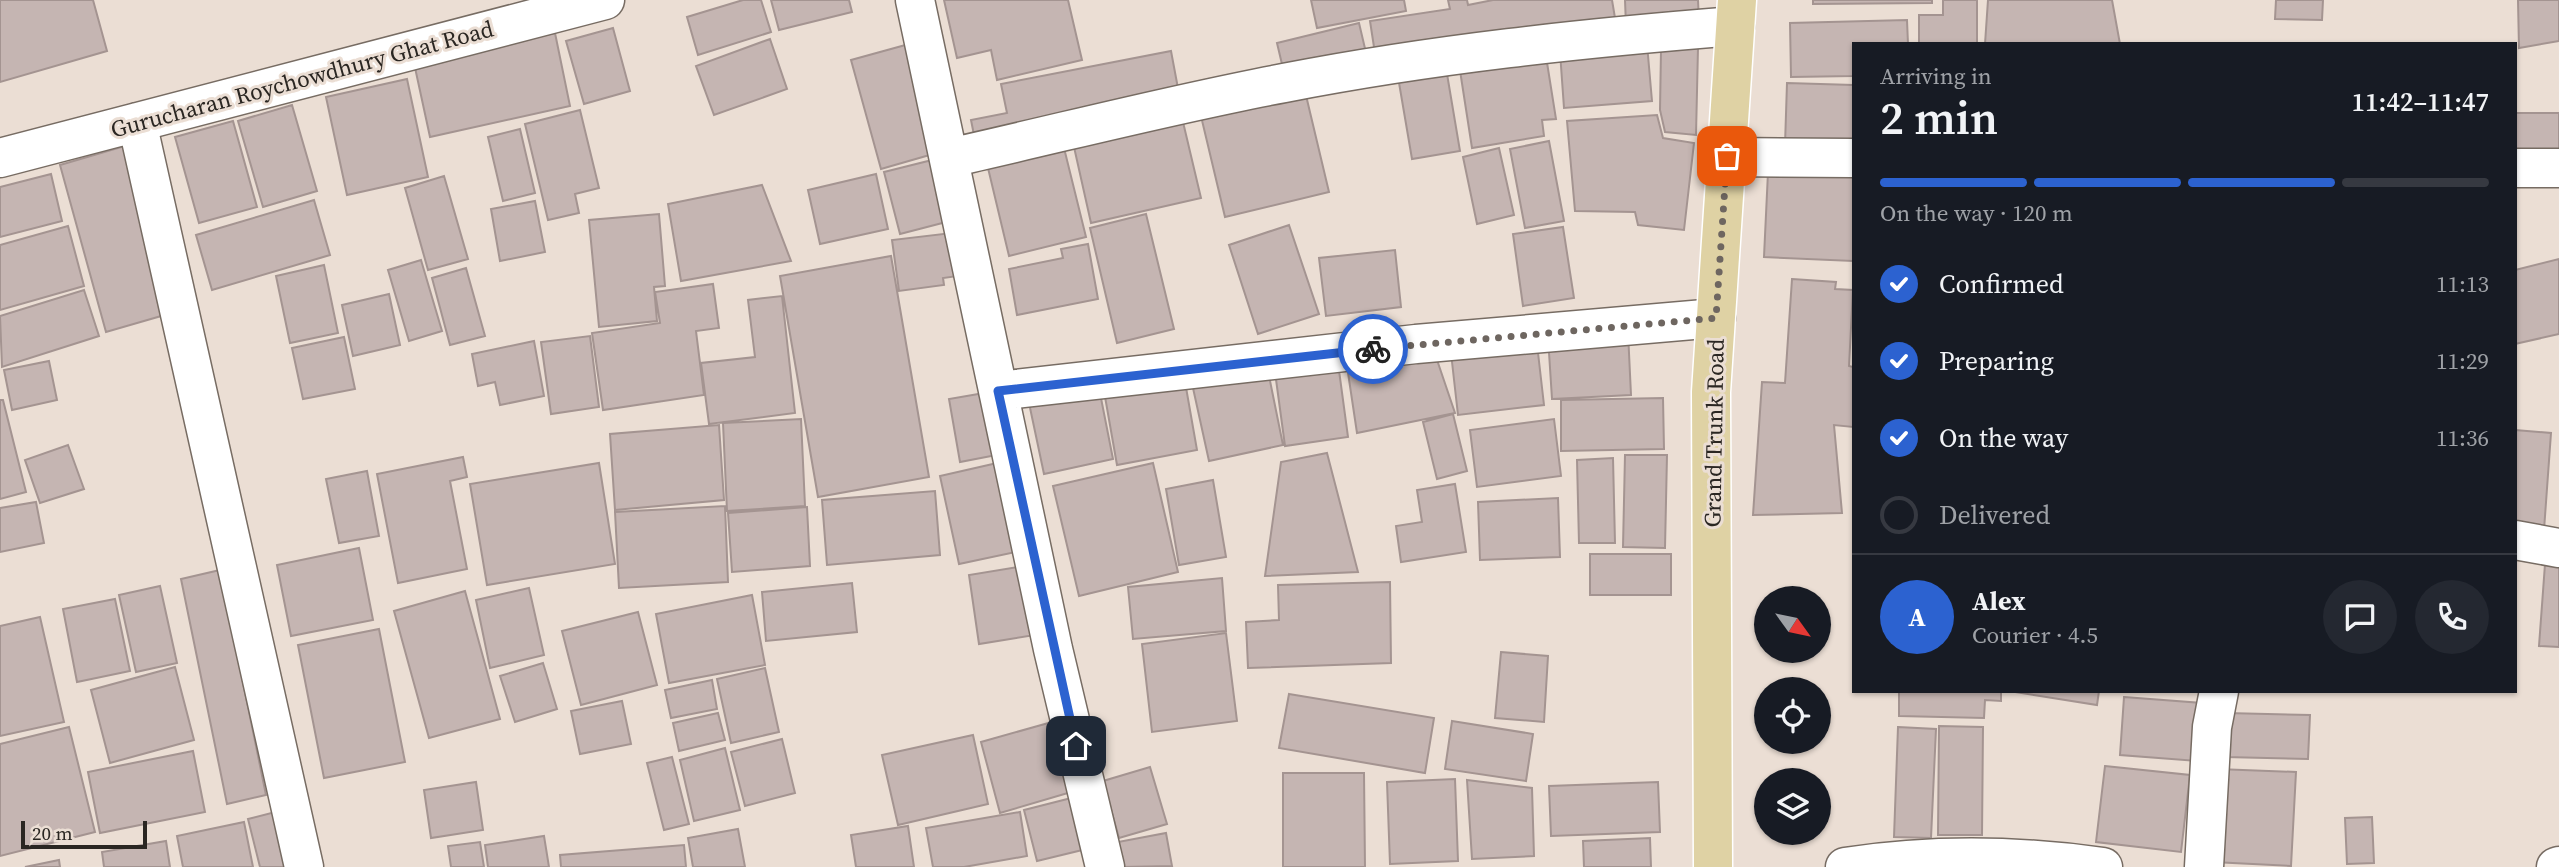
<!DOCTYPE html>
<meta charset="utf-8">
<style>
:root{--surface:#171b24;--page:#242831;--text:#f1f3f6;--muted:#9ea1a6;--line:#363941;--accent:#2c62d0}
body{margin:0;font-family:"Source Serif 4",serif;background:var(--page);color:var(--text);height:100vh;display:flex;flex-direction:column;font-size:26px;white-space:nowrap}
*{box-sizing:border-box;margin:0}
p{font-size:23px;color:var(--muted)}
.icon{flex:none;width:38px;height:38px;fill:none;stroke:currentColor;stroke-width:2;stroke-linecap:round;stroke-linejoin:round}
.map{position:relative;flex:1;overflow:hidden}
.panel{position:absolute;left:1852px;top:42px;width:665px;height:651px;display:flex;flex-direction:column;background:var(--surface);border-radius:0px;box-shadow:0 2px 5px #0004}
.panel>*{flex:none}
.needle{width:46px;rotate:123deg}
.fabs{position:absolute;left:1754px;top:586px;display:grid;gap:14px}
.fabs a{display:grid;place-items:center;width:77px;height:77px;border-radius:50%;background:var(--surface);box-shadow:0 2px 5px #0004;font-size:35px}
.scale{position:absolute;left:21px;bottom:18px;width:126px;box-sizing:border-box;padding-left:7px;border:4px solid #2a2622;border-top:0;font-size:19px;line-height:24px;white-space:nowrap;color:#2a2622;-webkit-text-stroke:5px #ebded4;paint-order:stroke}
.pin{position:absolute;display:grid;place-items:center;width:60px;height:60px;color:#fff;margin:-30px;border-radius:14px;box-shadow:0 4px 10px #0006}
.courier{position:absolute;display:grid;place-items:center;width:70px;height:70px;margin:-35px;border:5px solid #2c62d0;border-radius:50%;background:#fff;color:#222;box-shadow:0 2px 9px #0007}
.headline em{font-style:normal;font-weight:600}
.headline div{display:flex;flex-direction:column-reverse}
.headline{display:flex;align-items:center;justify-content:space-between;height:119px;padding:0 28px}
h1{font-size:46px;font-weight:600;line-height:52px}
.bar{display:grid;grid-template-columns:repeat(4,1fr);gap:10px 7px;align-content:center;height:84px;padding:0 28px}
.bar i{height:9px;border-radius:5px;background:var(--line)}
.bar .active{background:var(--accent)}
.bar p{grid-column:span 4}
.line{display:flex;align-items:center;gap:18px;padding:0 28px;border-top:2px solid var(--line)}
.line div{flex:1}
.round{display:grid;place-items:center;flex:none;width:74px;height:74px;border-radius:37px;background:var(--page)}
ol{padding:0 28px;list-style:none}
li{display:flex;align-items:center;gap:21px;height:77px}
li p{margin-inline-start:auto}
li .icon{padding:7px;border-radius:50%;background:var(--accent);color:#fff;stroke-width:4}
li:last-child{color:var(--muted)}
li i{width:38px;height:38px;border:4px solid var(--line);border-radius:50%}
.map>svg:first-child{display:block}
</style>
<div class="map">
<svg width="2559" height="867" viewBox="0 0 2559 867">
<rect width="100%" height="100%" fill="#ebded4"/>
<path fill="#c5b5b2" stroke="#a49491" stroke-width="2" d="M0,0h93l14,51 -107,31z
M743,0h18l10,32 -73,23 -11,-38z
M771,0h78l3,12 -73,18z
M944,0h124l14,60 -85,20 -6,-30 -34,8z
M1311,0h93l2,11 -89,17z
M1448,0h19l1,5 25,-5h119l4,24 -240,36 -6,-39 80,-12z
M1625,0h73l1,22 -73,4z
M1813,0h119v3l-119,1z
M1943,0h34v44h-58v-29h24z
M1988,0h124l8,44h-135z
M2276,0h47l-1,20 -47,-1z
M2518,0h41v41l-40,7z
M1907,20l1,24h-55v32l-62,1 -1,-54z
M1359,23l8,34 -82,20 -8,-34z
M613,28l17,63 -46,13 -18,-63z
M555,33l15,73 -140,31 -16,-74z
M770,39l17,50 -73,26 -18,-49z
M909,44l31,108 -59,17 -30,-109z
M1647,44l5,57 -88,7 -4,-56z
M1698,48l-2,87 -31,-3 -5,-22 1,-60z
M1545,50l11,69 -14,1 2,16 -72,12 -13,-84z
M1171,51l9,48 -205,41 -4,-20 36,-7 -6,-29z
M1445,62l15,89 -48,8 -15,-88z
M407,79l21,98 -81,18 -21,-98z
M1787,83l66,2v62l-68,-2z
M1304,87l25,105 -104,25 -25,-105z
M292,105l25,86 -54,16 -25,-86z
M580,110l19,78 -24,6 4,19 -31,7 -23,-96z
M2516,113h43v39l-43,1z
M1657,115l6,23 31,5 -10,87 -46,-5 -3,-13 -60,-1 -8,-90z
M233,121l24,86 -58,16 -24,-86z
M1183,122l18,76 -110,25 -17,-76z
M520,129l15,64 -32,8 -15,-64z
M1549,141l15,80 -39,7 -15,-79z
M135,143l47,167 -76,22 -46,-167z
M1064,148l22,89 -77,19 -21,-88z
M1499,148l15,67 -37,9 -14,-67z
M940,158l14,62 -54,14 -16,-62z
M1768,172l85,5v84l-89,-4z
M51,174l11,47 -62,16v-50z
M876,174l12,55 -68,15 -12,-54z
M444,176l24,83 -40,11 -23,-82z
M762,185l29,76 -110,20 -13,-77z
M314,200l16,55 -118,35 -16,-55z
M535,201l10,51 -45,9 -9,-52z
M659,214l6,72 -11,1 3,34 -58,6 -10,-107z
M1146,214l28,115 -57,14 -27,-115z
M1289,225l30,89 -61,20 -29,-89z
M68,226l16,60 -84,24v-65z
M1563,227l11,71 -51,8 -10,-72z
M960,232l5,43 -22,3 1,7 -45,6 -7,-51z
M1088,244l10,55 -81,16 -8,-46 54,-11 -2,-9z
M1395,250l6,57 -75,9 -7,-58z
M891,256l38,221 -111,20 -38,-221z
M2559,259v75l-44,10v-74z
M421,260l21,71 -33,10 -21,-71z
M324,265l14,68 -48,10 -14,-67z
M466,268l19,68 -35,9 -18,-67z
M1792,279l44,3 -1,7 18,1 -4,76 4,1v60l-19,-2 8,88 -89,2 9,-133 23,1z
M713,284l6,44 -23,3 8,64 -101,15 -11,-77 68,-10 -5,-31z
M84,290l15,46 -97,31 -2,-51z
M389,294l11,51 -47,11 -11,-51z
M782,296l13,117 -86,11 -8,-61 54,-6 -7,-57z
M1628,332l3,63 -79,4 -4,-62z
M590,336l9,71 -48,7 -10,-72z
M344,337l11,52 -52,10 -11,-51z
M534,341l10,55 -44,9 -5,-23 -17,4 -6,-32z
M1537,344l7,61 -86,10 -7,-62z
M1434,351l21,62 -98,20 -10,-67z
M49,361l8,39 -45,10 -8,-40z
M1338,363l10,74 -63,9 -10,-74z
M1268,371l15,74 -74,16 -16,-73z
M1184,376l13,74 -80,15 -13,-74z
M1099,388l14,71 -69,15 -15,-71z
M996,391l11,62 -47,9 -11,-63z
M1663,398l1,51 -103,2v-51z
M0,400h3l23,92 -26,7z
M1453,414l14,57 -30,8 -14,-57z
M801,419l4,87 -78,5 -4,-88z
M1554,419l7,57 -84,11 -7,-57z
M719,425l5,75 -109,10 -5,-76z
M2515,430l36,3 -7,97 -29,-2z
M68,445l16,44 -44,14 -15,-43z
M1327,453l31,119 -93,4 16,-114z
M1625,455h42l-2,93 -42,-1z
M463,457l4,20 -17,4 17,88 -69,14 -21,-109z
M1613,458l2,85h-36l-2,-83z
M1006,461l19,89 -66,14 -19,-88z
M599,463l16,101 -128,21 -17,-101z
M1153,463l25,109 -99,24 -26,-110z
M367,471l12,65 -40,7 -13,-64z
M1213,480l13,77 -47,8 -13,-76z
M1455,484l11,68 -65,10 -5,-36 26,-4 -5,-32z
M935,491l5,64 -113,10 -5,-65z
M1558,498l2,59 -80,3 -2,-58z
M36,502l8,41 -44,9v-44z
M725,506l3,76 -109,6 -4,-76z
M807,507l3,59 -78,6 -4,-59z
M359,548l14,72 -82,16 -14,-71z
M1590,554h81v41h-81z
M2545,564l14,1v82l-20,-1z
M1024,566l11,69 -56,9 -10,-69z
M220,570l46,225 -39,9 -46,-225z
M1222,578l4,53 -93,8 -5,-52z
M1390,582l1,81 -143,5 -2,-46 33,-2 -1,-35z
M852,583l5,49 -91,9 -4,-49z
M160,586l17,77 -41,9 -17,-77z
M529,588l15,67 -54,13 -14,-68z
M465,591l35,128 -71,19 -35,-127z
M752,595l13,70 -96,18 -13,-69z
M115,599l15,72 -53,11 -14,-73z
M638,612l19,73 -76,20 -19,-74z
M40,617l24,105 -64,14v-110z
M379,629l26,133 -81,16 -26,-133z
M1226,633l11,88 -85,11 -10,-88z
M1501,652l47,4 -4,66 -49,-4z
M543,663l14,46 -42,13 -15,-46z
M175,667l19,73 -84,23 -19,-73z
M765,668l14,64 -48,11 -14,-64z
M712,680l5,29 -46,9 -6,-28z
M1899,691h102v10l-16,-1 -1,18 -85,-2z
M2009,691h90l-2,14z
M1289,694l145,24 -9,55 -146,-25z
M2124,697l78,6 -5,58 -77,-6z
M622,701l9,43 -51,10 -9,-43z
M718,713l7,27 -46,11 -6,-28z
M2226,713l84,2 -2,44 -83,-2z
M1059,720l19,70 -78,23 -19,-71z
M1452,721l81,13 -7,47 -81,-12z
M1939,726l44,1 -1,108h-44z
M69,727l26,105 -95,24v-112z
M1898,727l38,2 -5,109 -37,-1z
M973,735l15,69 -90,21 -16,-70z
M782,739l13,54 -50,13 -14,-54z
M725,748l15,62 -46,11 -14,-61z
M193,751l12,61 -105,21 -12,-61z
M672,757l17,67 -25,6 -17,-67z
M2105,766l85,9 -9,77 -85,-10z
M1150,767l17,57 -48,14 -16,-57z
M2217,769l79,3 -5,94 -78,-4z
M1283,773h81l1,94h-82z
M1455,779l3,82 -68,3 -3,-82z
M1467,780l65,8 2,68 -62,3z
M476,782l7,48 -52,8 -7,-48z
M1658,782l2,50 -109,4 -2,-50z
M1087,794l12,52 -62,15 -13,-51z
M291,808l15,59h-46l-12,-48z
M1020,812l7,44 -63,11h-31l-7,-39z
M2372,817l2,46 -27,1 -2,-46z
M244,822l9,45h-70l-6,-31z
M908,826l6,41h-58l-5,-32z
M738,829l7,38h-52l-5,-29z
M1166,833l6,33 -50,1 -4,-25z
M544,836l5,31h-61l-3,-22z
M1650,838l1,29h-67l-1,-26z
M166,841l4,26h-66l-2,-15z
M480,842l4,25h-33l-3,-21z
M684,845l2,22h-125l-1,-12z
M59,860l1,7h-35z"/>
<g fill="none" stroke-linecap="round" stroke-linejoin="round">
<g stroke="#776c63" stroke-width="41">
<path id="minor" d="M915,0l138,649 52,218
M137,122l167,745
M1727,157l126,1
M0,158l605,-158
M949,158c112,-25 223,-54 335,-75 149,-29 300,-45 451,-57
M2515,168h44
M998,391l418,-47 300,-26
M2515,540l44,8
M1845,867c85,-13 173,-12 258,0
M2204,867l8,-140 7,-36
M2556,867l3,-1"/>
</g>
<g stroke="#fff" stroke-width="41">
<path id="primary" d="M1713,867l-2,-475 26,-392"/>
</g>
<use href="#minor" stroke="#fff" stroke-width="38"/>
<use href="#primary" stroke="#dfd2a4" stroke-width="38"/>
</g>
<g fill="none" stroke-linecap="round" stroke-linejoin="round">
<path stroke="#6e6660" stroke-width="7" stroke-dasharray="0 12.6" d="M1373,349l343,-31 11,-162"/>
<path stroke="#2c62d0" stroke-width="9" d="M1076,746l-78,-355 375,-42"/>
</g>
<g text-anchor="middle" dominant-baseline="central" stroke-width="6" stroke-linejoin="round" paint-order="stroke">
<g font-size="23" fill="#2a2622" stroke="#ebded4">
<text transform="translate(302 79) rotate(-15)">Gurucharan Roychowdhury Ghat Road</text>
<text transform="translate(1714 433) rotate(-89)">Grand Trunk Road</text>
</g>
</g>
</svg>
<div class="fabs">
<a><svg class="needle" viewBox="-14 -14 28 28"><path d="M0-13l5 13h-10z" fill="#e53935"/><path d="M0 13l5-13h-10z" fill="#9ea1a6"/></svg></a>
<a><svg class="icon" aria-label="locate" viewBox="0 0 24 24"><circle cx="12" cy="12" r="6"/><path d="M12 2v4M12 18v4M2 12h4M18 12h4"/></svg></a>
<a><svg class="icon" aria-label="layers" viewBox="0 0 24 24"><path d="M12 4l9 5-9 5-9-5zM3 14l9 5 9-5"/></svg></a>
</div>
<div class="scale">20 m</div>
<div class="pin" style="left:1727px;top:156px;background:#ea580c"><svg class="icon" aria-label="bag" viewBox="0 0 24 24"><path d="M5 8h14l-1 12H6zM9 8a3 3 0 0 1 6 0"/></svg></div>
<div class="pin" style="left:1076px;top:746px;background:#1f2937"><svg class="icon" aria-label="home" viewBox="0 0 24 24"><path d="M3 11l9-7 9 7M6 9v11h12V9"/></svg></div>
<div class="courier" style="left:1373px;top:349px"><svg class="icon" aria-label="bike" viewBox="0 0 24 24"><circle cx="6" cy="16" r="4"/><circle cx="18" cy="16" r="4"/><path d="M6 16l4-8h5l3 8M10 8l3 8H6M13 5h3"/></svg></div>
<section class="panel">
<div class="headline"><div><h1>2 min</h1><p>Arriving in</p></div><em>11:42–11:47</em></div>
<div class="bar"><i class="active"></i><i class="active"></i><i class="active"></i><i></i><p>On the way · 120 m</p></div>
<ol>
<li><svg class="icon" aria-label="check" viewBox="0 0 24 24"><path d="M5 12l5 5 9-10"/></svg>Confirmed<p>11:13</p></li>
<li><svg class="icon" aria-label="check" viewBox="0 0 24 24"><path d="M5 12l5 5 9-10"/></svg>Preparing<p>11:29</p></li>
<li><svg class="icon" aria-label="check" viewBox="0 0 24 24"><path d="M5 12l5 5 9-10"/></svg>On the way<p>11:36</p></li>
<li><i></i>Delivered</li>
</ol>
<div class="line" style="height:126px"><b class="round" style="background:var(--accent);color:#fff">A</b><div><b>Alex</b><p>Courier · 4.5</p></div><a class="round"><svg class="icon" aria-label="chat" viewBox="0 0 24 24"><path d="M4 5h16v11H9l-5 4z"/></svg></a><a class="round"><svg class="icon" aria-label="phone" viewBox="0 0 24 24"><path d="M5 4h4l2 5-3 2q2 4 5 5l2-3 5 2v4C11 20 4 13 5 4z"/></svg></a></div>
</section>
</div>
